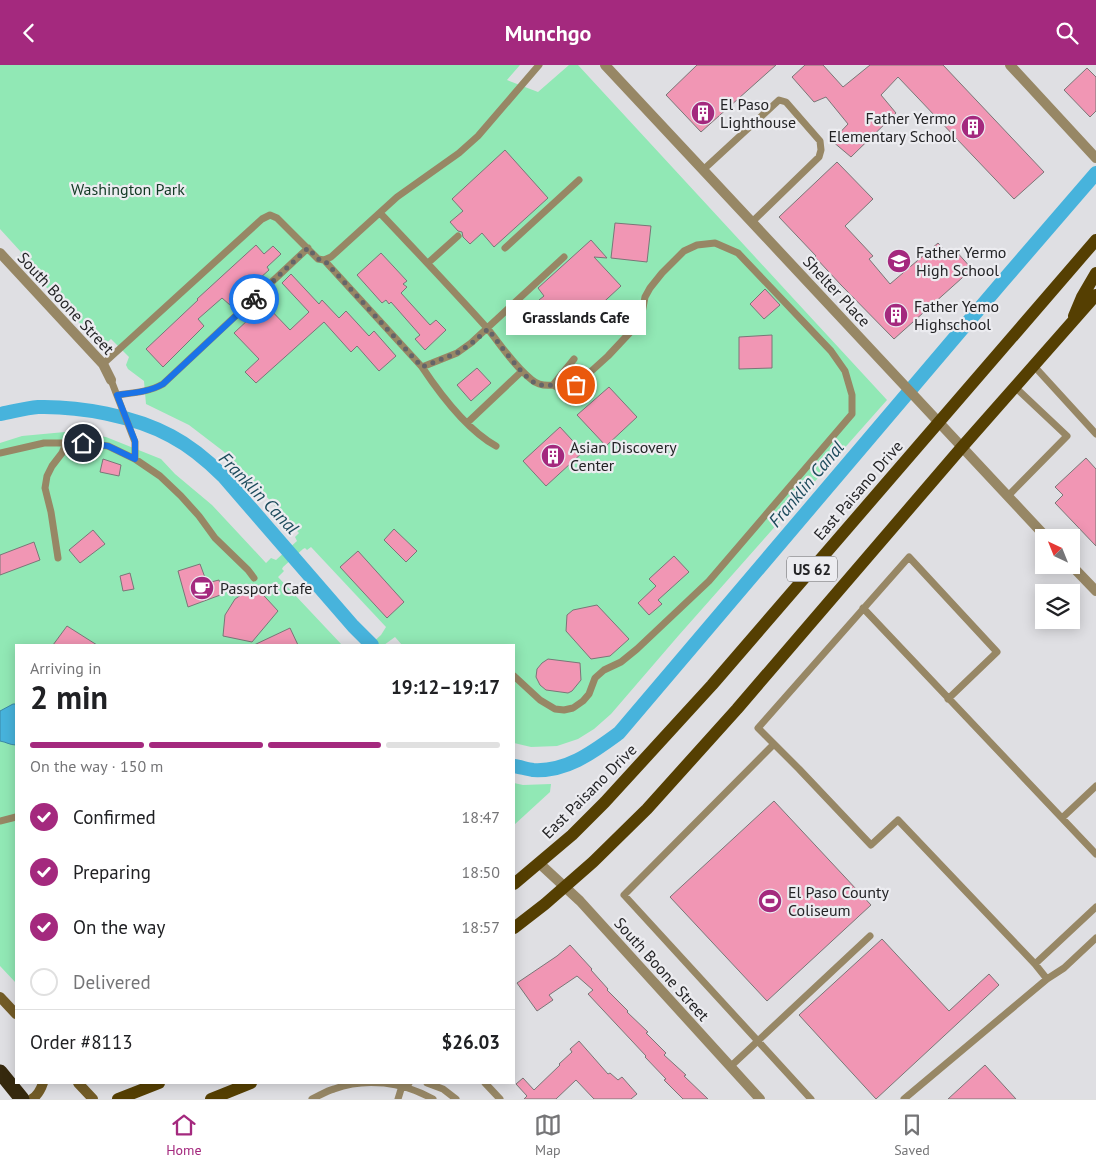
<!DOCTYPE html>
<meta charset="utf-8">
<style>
:root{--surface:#fff;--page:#f6f6f6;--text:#202124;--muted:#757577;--line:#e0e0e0;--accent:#a4297e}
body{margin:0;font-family:"PT Sans",sans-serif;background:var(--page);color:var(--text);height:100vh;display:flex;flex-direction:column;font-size:19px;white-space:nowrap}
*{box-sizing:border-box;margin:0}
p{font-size:16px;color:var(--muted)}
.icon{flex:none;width:28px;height:28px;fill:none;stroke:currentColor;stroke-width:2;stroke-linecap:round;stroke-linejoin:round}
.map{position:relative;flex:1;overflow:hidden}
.panel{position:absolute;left:15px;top:579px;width:500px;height:440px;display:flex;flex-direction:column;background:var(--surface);border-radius:0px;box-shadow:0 2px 12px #0003}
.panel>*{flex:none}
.needle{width:32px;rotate:317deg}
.tools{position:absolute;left:1035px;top:464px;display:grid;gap:10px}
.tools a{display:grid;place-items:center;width:45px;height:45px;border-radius:0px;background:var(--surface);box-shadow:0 2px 12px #0003;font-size:25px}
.pin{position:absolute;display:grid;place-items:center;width:42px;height:42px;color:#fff;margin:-21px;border:2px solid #fff;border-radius:50%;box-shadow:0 1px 5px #0007}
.courier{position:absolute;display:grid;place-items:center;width:50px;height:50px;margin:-25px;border:4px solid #1a73e8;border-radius:50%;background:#fff;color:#222;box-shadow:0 1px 6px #0007}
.bubble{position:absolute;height:35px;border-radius:0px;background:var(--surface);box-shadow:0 2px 12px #0003;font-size:16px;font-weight:800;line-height:35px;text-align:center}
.headline em{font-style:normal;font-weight:800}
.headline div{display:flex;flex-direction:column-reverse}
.headline{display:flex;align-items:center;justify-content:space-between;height:85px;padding:0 15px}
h1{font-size:32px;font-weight:800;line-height:38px}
.bar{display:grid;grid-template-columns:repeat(4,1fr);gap:8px 5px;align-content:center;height:60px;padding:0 15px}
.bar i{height:6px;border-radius:4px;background:var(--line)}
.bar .selected{background:var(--accent)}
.bar p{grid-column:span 4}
.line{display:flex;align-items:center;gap:12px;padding:0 15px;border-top:1px solid var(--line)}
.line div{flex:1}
ol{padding:0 15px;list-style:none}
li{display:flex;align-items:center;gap:15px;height:55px}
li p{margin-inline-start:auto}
li .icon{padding:5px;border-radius:50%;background:var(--accent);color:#fff;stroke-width:4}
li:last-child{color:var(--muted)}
li i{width:28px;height:28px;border:2px solid var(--line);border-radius:50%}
header{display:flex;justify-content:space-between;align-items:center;height:65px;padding:0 15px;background:var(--accent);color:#fff;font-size:22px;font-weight:800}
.menu{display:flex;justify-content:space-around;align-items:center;height:70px;border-top:1px solid var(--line);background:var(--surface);font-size:14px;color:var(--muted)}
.menu a{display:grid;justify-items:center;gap:2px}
.menu .selected{color:var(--accent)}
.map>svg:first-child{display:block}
</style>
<header><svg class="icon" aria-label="back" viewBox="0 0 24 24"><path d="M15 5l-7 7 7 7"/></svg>Munchgo<svg class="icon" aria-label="search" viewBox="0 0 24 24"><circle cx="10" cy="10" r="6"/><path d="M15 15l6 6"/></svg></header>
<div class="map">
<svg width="1096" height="1034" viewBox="0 0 1096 1034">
<rect width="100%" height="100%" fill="#dfdfe3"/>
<path fill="#91e8b5" d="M0,0h520l-13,15 31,12 31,-27h9l309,335 -208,235 -68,79 -17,15 -16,10 -21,7 -26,1 -17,-4v-98h-112l-7,-8 -11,8h-14l11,-10 5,-8 -75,-80 -4,3 -2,-2 -2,1 -20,18 -1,2 2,2 -6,6 64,68h-326v338l-16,-17v-523l22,-7 43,-4 41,5 55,22 14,15 37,31 54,58 5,-5 5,2 21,-19 -2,-4 4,-4 -50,-56 -26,-26 -34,-26 -43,-21 -2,-23 -16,-12 -2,-4 3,-8 -18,-18 -9,8 -83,-89 2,-6 -21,-23z
M514,718l9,2 28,-1 -1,8 -36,33z"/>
<path fill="#47b3dc" stroke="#3c88a5" d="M13,639h3v41c-6,0 -10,-3 -16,-4v-30z"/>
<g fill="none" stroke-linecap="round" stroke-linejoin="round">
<path stroke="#47b3dc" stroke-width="14" d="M0,349c12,-2 25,-6 38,-7 42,-1 96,9 133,29 19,10 37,25 52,40l130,150 19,19
M514,701c6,1 13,3 19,4 34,2 60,-18 86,-37l383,-451 94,-109"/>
</g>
<path fill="#f196b4" stroke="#7a7677" d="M697,0h79l-75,67 -35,-37z
M805,0h18l20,22 27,-22h73l101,107 -30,27 -116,-122 -17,18 15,18 -45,44 -19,-16 16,-17 -22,-27 -12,5 -22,-25z
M1087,3l9,9v34l-6,6 -26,-27z
M505,85l43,48 -54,49 -12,-14 -12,11 -7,-7 -1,-5 -4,-1 -8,-9 13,-11 -11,-12z
M837,97l36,37 -28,27 28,30 -4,3 21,25 48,-41 12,12 5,-5 17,19 -78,70 -53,-54 -26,-28 1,-1 -37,-39z
M615,158l36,3 -4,36 -36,-4z
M591,175l16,18 -13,-1 27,29 -40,37 -3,-3 -11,10 -28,-30 5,-4 -6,-8z
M256,180l8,9 9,-8 8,8 -14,13 2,3 -39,35 -8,-7 -24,21 6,7 -41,41 -17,-18 52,-49 -1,-1z
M381,188l26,28 -4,3 4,3 -6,6 29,32 6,-5 10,10 -21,20 -10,-11 5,-4 -29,-33 -2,2 -3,-4 -4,3 -25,-28z
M291,209l28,30 3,-4 17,18 7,-7 23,25 5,-5 22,25 -17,15 -22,-25 -6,6 -27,-30 -68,61 -11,-11 14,-13 -25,-26 31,-29 25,26 19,-18 -27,-29z
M765,224l15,16 -16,14 -14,-15z
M772,270v33l-33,1v-32z
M477,303l14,15 -20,18 -14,-16z
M609,322l28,30 -31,29 -29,-31z
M560,362l23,25 -37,34 -23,-25z
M1086,393l10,11v77l-41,-43 8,-8 -8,-8z
M103,394l18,6 -2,11 -19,-4z
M394,464l23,22 -11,11 -22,-22z
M93,465l12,14 -25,19 -11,-13z
M34,477l6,18 -40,15v-20z
M358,486l46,51 -17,16 -47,-51z
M674,491l15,16 -31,28 4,4 -13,11 -11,-12 18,-17 -7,-7z
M200,499l7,19 12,-3 4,14 -35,13 -10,-36z
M130,508l4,16 -11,2 -3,-15z
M255,521l23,25 -26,31 -29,-6 2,-21 10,-16z
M597,540l32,34 -19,17 -19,3 -25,-28 1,-16 6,-5z
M67,561l30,19h-44z
M290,563l8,17h-44z
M548,594l32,4 1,17 -9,11 -4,2 -22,-3 -6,-5 -4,-8 1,-8 5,-6z
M774,736l97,104 -104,96 -97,-104z
M882,874l67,72 40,-37 10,11 -123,114 -77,-84z
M570,880l22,24 -1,1 17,19 -1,1 21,21 -1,1 21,20 -2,1 20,20 -2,2 22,20 -2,1 24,23h-25l-19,-19 2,-1 -21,-22 1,-1 -58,-62 5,-4 -16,-14 -28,19 4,5 -16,11 -20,-28 40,-27z
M579,976l29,33 2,-1 8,7 4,-3 15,17 -6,5h-37l-18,-19 -20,19h-32l3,-3 -11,-12 7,-6 11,12 26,-25 -1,-1 13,-12 -2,-3z
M985,1000l31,34h-68z"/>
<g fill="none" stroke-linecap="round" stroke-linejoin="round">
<path stroke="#978765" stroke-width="7" d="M703,105l76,-70 7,2 34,39 1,9 -2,7 -67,65
M380,148c36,38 72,76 107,115 14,17 27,38 45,52 6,5 13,6 21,5l21,-26
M505,183l74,-68
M324,195l98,107c18,27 45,63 74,79
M428,198l30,-27
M103,299l159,-145 8,-4 7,3 41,41 6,1 7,-3 66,-60 62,-44 19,-17 61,-71
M1034,301l62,68
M422,302l35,-14 14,-10 93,-86
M111,315l24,62v17
M117,330c16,-2 32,-3 46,-11l145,-136
M467,358l55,-52
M0,388l44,-10h39l25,3 27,13 25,17 21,20 18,20 16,22 33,32 6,8
M1008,431l59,-60 -52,-49
M58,493l-7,-46 -6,-24 2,-12 5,-10 10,-13 4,-10
M863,543l233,246
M514,611l26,24 15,9 9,1 9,-2 10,-7 6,-7 6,-16 9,-8 17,-8 16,-13 72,-68 143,-167v-19l-7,-24 -14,-20 -93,-98 -23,-10 -18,2 -13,6 -22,22 -12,15 -5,9 -3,16 -5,12 -29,31 -32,29 -9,5h-5l-9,-5
M948,634l49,-47 -88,-95 -151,171 41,41 72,76 27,-25 137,144 12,15
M774,679l-150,151 187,204
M1062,753l34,-32
M0,756l16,-4
M1035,899l61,-57
M730,1002l140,-131
M427,1018l16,6 13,10
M485,1018l15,16
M312,1034c7,-3 14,-8 22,-10 32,-12 69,-7 99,10
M398,1034l4,-13 7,-3
M904,1034l143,-120 17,-11 32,-30"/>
<path stroke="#978765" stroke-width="10" d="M1010,0l86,93
M0,188l103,111 8,16"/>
<path stroke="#978765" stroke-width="10" d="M605,0l441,472
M1071,500l25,26
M539,798l41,38 180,198"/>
<path stroke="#735c27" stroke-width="10" d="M0,932l16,17
M78,1018l15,16
M32,1034c6,-4 9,-10 11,-16"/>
<path stroke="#553f02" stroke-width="12" d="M1074,251l8,-19 14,-24
M514,819l58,-49 33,-33 107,-117 384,-445
M514,863l31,-24 48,-42 54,-53 90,-100 225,-262 134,-152
M118,1034l41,-16
M211,1034l40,-16"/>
<path stroke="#36290e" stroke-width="15" d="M0,1007l22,27"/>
</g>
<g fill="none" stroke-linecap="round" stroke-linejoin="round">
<path stroke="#656568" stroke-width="5" stroke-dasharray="0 9" d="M254,234l54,-51 10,11 6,1 98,107 35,-14 15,-10 16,-14c10,13 34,47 47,54 8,4 12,1 19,3 13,3 9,6 22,-1"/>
<path stroke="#1a73e8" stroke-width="6" d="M83,378l25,3 27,13v-18l-18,-46c16,-2 32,-3 46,-11l91,-85"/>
</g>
<defs>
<g id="building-disc" transform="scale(1.25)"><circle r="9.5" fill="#a4297e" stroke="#ececf0"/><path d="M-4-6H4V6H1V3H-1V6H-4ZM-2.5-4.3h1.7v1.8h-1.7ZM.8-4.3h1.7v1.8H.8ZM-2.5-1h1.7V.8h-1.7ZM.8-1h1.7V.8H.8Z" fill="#fff"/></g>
<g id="school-disc" transform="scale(1.25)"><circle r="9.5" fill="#a4297e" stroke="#ececf0"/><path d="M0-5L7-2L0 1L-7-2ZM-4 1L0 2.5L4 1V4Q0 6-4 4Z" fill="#fff"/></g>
<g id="cafe-disc" transform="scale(1.25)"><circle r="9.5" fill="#a4297e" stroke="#ececf0"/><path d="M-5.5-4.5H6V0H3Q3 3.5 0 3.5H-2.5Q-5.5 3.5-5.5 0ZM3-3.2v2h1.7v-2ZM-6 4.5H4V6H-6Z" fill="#fff"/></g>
<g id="stadium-disc" transform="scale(1.25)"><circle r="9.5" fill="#a4297e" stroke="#ececf0"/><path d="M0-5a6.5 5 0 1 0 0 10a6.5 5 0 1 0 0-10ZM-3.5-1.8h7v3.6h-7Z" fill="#fff"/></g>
</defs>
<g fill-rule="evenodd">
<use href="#building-disc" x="703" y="48"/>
<use href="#building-disc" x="973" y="62"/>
<use href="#school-disc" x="899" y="196"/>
<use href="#building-disc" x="896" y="250"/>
<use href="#building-disc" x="553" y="391"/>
<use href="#cafe-disc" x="202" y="523"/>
<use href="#stadium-disc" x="770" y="836"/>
</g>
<g text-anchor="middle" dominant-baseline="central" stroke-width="4.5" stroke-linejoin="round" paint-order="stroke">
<rect fill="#ececf0" stroke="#606063" stroke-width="1" x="787" y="491.5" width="50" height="25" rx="4"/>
<g font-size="15" font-weight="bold" fill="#242426">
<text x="812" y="504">US 62</text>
</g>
<g font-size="16" fill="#242426" stroke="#ececf0" text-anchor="start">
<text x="720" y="39">El Paso<tspan x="720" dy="18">Lighthouse</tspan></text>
<text x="956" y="53" text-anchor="end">Father Yermo<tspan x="956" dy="18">Elementary School</tspan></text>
<text x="916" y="187">Father Yermo<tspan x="916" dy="18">High School</tspan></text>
<text x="914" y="241">Father Yemo<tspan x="914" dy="18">Highschool</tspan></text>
<text x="570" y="382">Asian Discovery<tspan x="570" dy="18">Center</tspan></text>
<text x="220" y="523">Passport Cafe</text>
<text x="788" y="827">El Paso County<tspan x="788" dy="18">Coliseum</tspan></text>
</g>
<g font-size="16" fill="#123924" stroke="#ececf0">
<text x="128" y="124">Washington Park</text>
</g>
<g font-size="16" fill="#242426" stroke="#ececf0">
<text transform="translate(837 226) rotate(47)">Shelter Place</text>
<text transform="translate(66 238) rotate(47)">South Boone Street</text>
<text transform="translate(858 425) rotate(-49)">East Paisano Drive</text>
<text transform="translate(589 726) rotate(-45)">East Paisano Drive</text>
<text transform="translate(662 904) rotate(48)">South Boone Street</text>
</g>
<g font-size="18" font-style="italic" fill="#1d4b5c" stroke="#ececf0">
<text transform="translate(806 419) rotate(-50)">Franklin Canal</text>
<text transform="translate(259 428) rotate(46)">Franklin Canal</text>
</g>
</g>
</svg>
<div class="tools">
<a><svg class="needle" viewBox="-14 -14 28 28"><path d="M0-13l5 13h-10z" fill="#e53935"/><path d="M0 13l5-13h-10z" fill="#757577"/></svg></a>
<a><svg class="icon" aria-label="layers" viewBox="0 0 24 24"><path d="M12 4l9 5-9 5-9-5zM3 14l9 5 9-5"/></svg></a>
</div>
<div class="pin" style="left:576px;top:320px;background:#ea580c"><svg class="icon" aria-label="bag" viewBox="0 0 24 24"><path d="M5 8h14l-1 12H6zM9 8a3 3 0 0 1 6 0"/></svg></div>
<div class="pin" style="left:83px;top:378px;background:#1f2937"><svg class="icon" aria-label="home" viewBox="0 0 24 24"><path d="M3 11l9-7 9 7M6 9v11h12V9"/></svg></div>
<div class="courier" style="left:254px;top:234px"><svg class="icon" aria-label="bike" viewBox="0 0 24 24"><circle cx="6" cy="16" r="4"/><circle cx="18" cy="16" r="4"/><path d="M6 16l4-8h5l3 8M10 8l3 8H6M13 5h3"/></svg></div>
<div class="bubble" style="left:506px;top:235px;width:140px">Grasslands Cafe</div>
<section class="panel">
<div class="headline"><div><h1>2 min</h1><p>Arriving in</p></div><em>19:12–19:17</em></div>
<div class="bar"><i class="selected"></i><i class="selected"></i><i class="selected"></i><i></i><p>On the way · 150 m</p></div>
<ol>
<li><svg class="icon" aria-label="check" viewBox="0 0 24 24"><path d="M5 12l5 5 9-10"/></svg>Confirmed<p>18:47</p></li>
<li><svg class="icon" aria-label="check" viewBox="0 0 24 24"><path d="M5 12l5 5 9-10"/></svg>Preparing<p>18:50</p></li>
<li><svg class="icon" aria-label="check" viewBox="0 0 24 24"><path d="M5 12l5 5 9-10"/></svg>On the way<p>18:57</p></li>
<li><i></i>Delivered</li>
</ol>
<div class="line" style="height:65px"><div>Order #8113</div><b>$26.03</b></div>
</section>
</div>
<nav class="menu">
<a class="selected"><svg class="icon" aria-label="home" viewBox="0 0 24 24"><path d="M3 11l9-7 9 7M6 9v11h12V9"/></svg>Home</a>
<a><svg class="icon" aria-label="map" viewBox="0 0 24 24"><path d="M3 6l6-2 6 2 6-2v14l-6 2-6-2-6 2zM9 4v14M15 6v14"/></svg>Map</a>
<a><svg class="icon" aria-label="saved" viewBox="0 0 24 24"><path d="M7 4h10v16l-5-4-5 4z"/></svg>Saved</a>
</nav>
